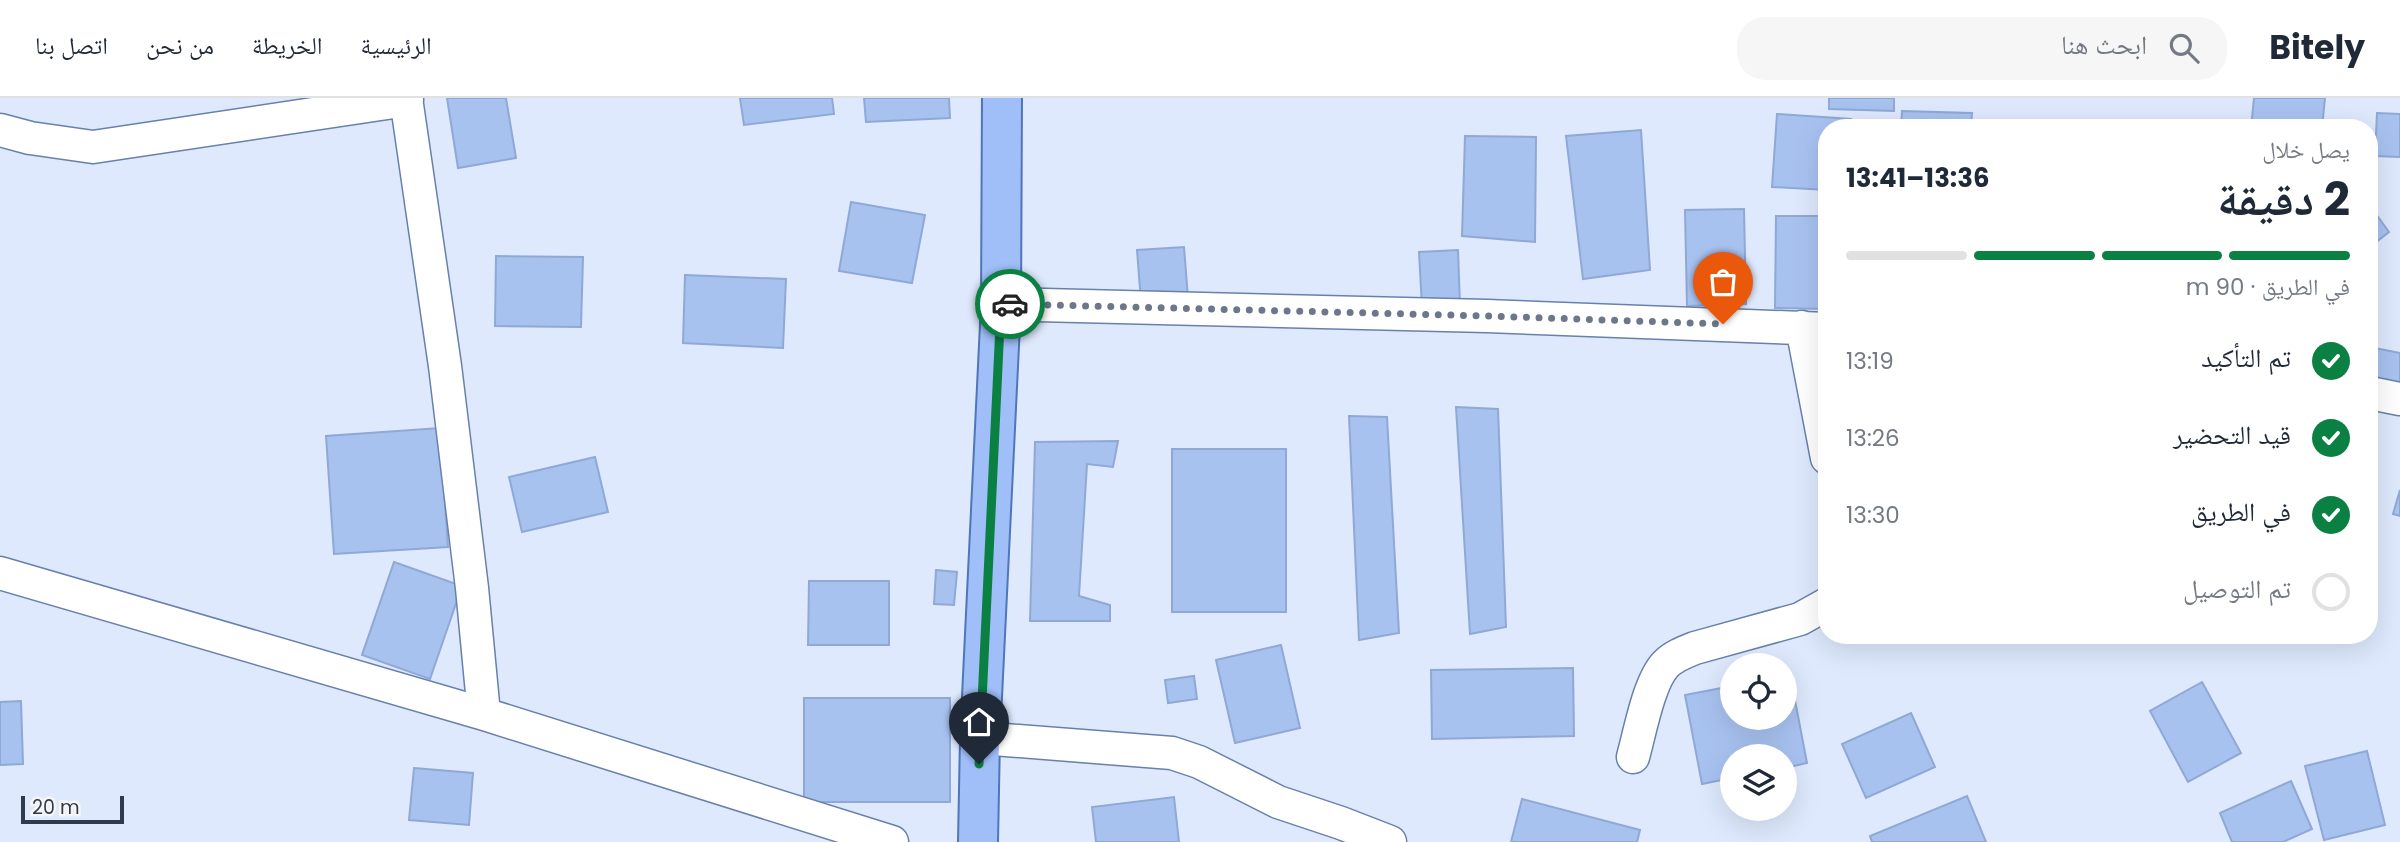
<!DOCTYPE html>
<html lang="ar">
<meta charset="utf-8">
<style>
:root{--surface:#fff;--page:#f6f6f7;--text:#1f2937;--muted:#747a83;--line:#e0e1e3;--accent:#0b8043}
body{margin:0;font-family:Poppins,"Noto Naskh Arabic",sans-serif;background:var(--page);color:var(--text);direction:rtl;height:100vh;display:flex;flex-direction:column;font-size:26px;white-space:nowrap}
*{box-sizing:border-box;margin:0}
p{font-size:23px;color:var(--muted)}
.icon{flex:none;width:38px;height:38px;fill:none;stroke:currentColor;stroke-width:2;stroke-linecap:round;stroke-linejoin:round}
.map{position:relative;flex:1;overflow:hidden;direction:ltr}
.details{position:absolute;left:1818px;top:21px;width:560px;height:525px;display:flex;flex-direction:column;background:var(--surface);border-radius:28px;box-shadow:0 7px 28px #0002;direction:rtl}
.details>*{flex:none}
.tools{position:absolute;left:1720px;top:555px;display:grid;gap:14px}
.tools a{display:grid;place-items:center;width:77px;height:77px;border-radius:50%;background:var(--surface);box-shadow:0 7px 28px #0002;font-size:35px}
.scale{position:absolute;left:21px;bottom:18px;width:103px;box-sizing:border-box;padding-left:7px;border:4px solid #2f3a4c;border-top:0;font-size:19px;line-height:24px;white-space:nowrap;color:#2f3a4c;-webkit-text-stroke:5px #f6f6f6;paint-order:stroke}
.pin{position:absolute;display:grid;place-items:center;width:60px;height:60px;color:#fff;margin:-72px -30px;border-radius:50% 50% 50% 0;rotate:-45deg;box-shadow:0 0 7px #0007}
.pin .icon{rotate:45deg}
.courier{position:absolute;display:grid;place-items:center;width:70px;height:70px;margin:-35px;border:5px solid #0b8043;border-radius:50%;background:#fff;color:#222;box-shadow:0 2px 9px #0007}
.headline em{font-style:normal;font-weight:700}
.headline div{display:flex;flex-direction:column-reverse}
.headline{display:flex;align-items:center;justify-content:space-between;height:119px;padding:0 28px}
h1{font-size:46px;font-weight:700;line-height:52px}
.bar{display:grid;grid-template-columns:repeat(4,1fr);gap:10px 7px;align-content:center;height:84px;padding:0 28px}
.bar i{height:9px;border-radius:5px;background:var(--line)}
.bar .selected{background:var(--accent)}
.bar p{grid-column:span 4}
ol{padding:0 28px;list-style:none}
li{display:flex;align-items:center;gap:21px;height:77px}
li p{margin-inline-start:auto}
li .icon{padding:7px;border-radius:50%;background:var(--accent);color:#fff;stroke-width:4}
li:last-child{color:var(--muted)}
li i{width:38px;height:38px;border:4px solid var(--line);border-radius:50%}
header{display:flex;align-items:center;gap:42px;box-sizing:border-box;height:98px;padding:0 35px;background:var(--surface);border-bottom:2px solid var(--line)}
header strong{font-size:33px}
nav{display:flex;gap:38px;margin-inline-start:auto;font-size:24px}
.search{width:490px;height:63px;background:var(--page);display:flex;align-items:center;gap:18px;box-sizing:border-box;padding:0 24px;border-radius:28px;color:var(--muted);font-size:26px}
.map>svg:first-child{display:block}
</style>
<header>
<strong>Bitely</strong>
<div class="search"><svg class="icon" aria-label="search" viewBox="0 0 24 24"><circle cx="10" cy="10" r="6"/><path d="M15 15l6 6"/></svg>ابحث هنا</div>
<nav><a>الرئيسية</a><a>الخريطة</a><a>من نحن</a><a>اتصل بنا</a></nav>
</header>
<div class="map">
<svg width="2400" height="744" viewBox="0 0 2400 744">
<rect width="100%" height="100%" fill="#dee9fd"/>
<path fill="#a8c2f0" stroke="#8fa8d6" stroke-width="2" d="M447,0h59l10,60 -58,10z
M740,0h92l2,16 -90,11z
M864,0h85l1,20 -84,4z
M1829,0h65v13l-65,-2z
M2254,0h71l-3,30h-71z
M1902,13l70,2 -1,15h-70z
M2377,15l23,1v43l-25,-1z
M1777,16l74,5v9h-24v62l-55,-3z
M1641,32l9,140 -67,9 -17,-143z
M1465,38l71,1 -1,105 -73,-6z
M851,104l74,13 -13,68 -73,-12z
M2371,109l18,25 -19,15v-31z
M1744,111l2,95 -59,2 -2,-96z
M1776,118h51v93l-52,-1z
M1184,149l4,51 -47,4 -4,-52z
M1458,152l2,55 -38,2 -3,-55z
M496,158l87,1 -2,70 -86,-1z
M685,177l101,4 -3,69 -100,-5z
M2370,249l30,6v36l-30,-7z
M1456,309l42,2 8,218 -36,7z
M1349,318l38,1 12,216 -40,7z
M440,330l8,119 -114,7 -8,-118z
M1118,343l-5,26 -26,-3 -8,132 31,9v16h-80l5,-179z
M1172,351h114v163h-114z
M595,359l13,55 -86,20 -13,-55z
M2400,392v26l-7,-2z
M394,464l68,24 -32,93 -68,-24z
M936,472l21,2 -3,33 -20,-1z
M809,483h80v64h-81z
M1281,547l19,83 -65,15 -19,-83z
M1573,570l1,68 -142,3 -1,-69z
M1790,576l17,89 -22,5v-12h-53v22l-30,6 -17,-89 47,-9v32h53v-43z
M1194,578l3,23 -29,4 -3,-23z
M2202,584l39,71 -53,29 -38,-71z
M804,600h146v104h-146z
M21,603l2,63 -23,1v-63z
M1911,615l24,54 -69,31 -24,-54z
M2367,653l18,74 -61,15 -19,-74z
M414,670l59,5 -4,52 -60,-5z
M2291,683l21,48 -29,13h-51l-12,-29z
M1967,698l19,46h-114l-2,-6z
M1174,699l5,45h-83l-4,-35z
M1522,701l118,31 -3,12h-126z"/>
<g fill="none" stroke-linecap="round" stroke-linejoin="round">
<g stroke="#6880ab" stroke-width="35">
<path id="minor" d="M406,0l39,268 27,222 12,126
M0,32l30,8 63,9 314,-47
M1001,206l486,12 340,13
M1802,229l25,131
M2370,295l30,6
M0,475l484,141 408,128
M980,640l192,15 27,9 79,40 63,21 49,19
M1633,659c7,-25 16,-76 33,-93 8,-8 19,-12 29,-16l105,-29 27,-15"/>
</g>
<g stroke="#4f75ba" stroke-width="42">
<path id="primary" d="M978,744l2,-104 21,-434 1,-206"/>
</g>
<use href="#minor" stroke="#fff" stroke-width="32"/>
<use href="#primary" stroke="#a0bff9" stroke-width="38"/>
</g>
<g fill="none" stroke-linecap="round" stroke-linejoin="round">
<path stroke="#6c778a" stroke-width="7" stroke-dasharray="0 12.6" d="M1010,206l477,12 236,8"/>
<path stroke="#0b8043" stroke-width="9" d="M979,666l22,-460h9"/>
</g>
</svg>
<div class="tools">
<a><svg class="icon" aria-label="locate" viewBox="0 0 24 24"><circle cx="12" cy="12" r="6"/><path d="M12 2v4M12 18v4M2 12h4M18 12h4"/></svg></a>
<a><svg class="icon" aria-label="layers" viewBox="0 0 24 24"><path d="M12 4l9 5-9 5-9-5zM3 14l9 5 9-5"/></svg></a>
</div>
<div class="scale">20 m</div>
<div class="pin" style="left:1723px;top:226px;background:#ea580c"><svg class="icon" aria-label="bag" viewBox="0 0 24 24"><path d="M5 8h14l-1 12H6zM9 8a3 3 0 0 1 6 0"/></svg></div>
<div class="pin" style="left:979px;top:666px;background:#1f2937"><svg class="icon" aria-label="home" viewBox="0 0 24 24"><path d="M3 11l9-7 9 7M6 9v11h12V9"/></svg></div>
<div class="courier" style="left:1010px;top:206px"><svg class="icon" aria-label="car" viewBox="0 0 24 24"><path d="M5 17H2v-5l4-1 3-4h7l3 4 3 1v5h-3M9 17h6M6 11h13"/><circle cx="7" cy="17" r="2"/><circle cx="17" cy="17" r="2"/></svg></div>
<section class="details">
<div class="headline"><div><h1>2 دقيقة</h1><p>يصل خلال</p></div><em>13:36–13:41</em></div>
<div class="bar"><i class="selected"></i><i class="selected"></i><i class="selected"></i><i></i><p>في الطريق · 90 m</p></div>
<ol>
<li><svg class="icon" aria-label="check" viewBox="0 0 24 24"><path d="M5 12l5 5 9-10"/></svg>تم التأكيد<p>13:19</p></li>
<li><svg class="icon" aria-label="check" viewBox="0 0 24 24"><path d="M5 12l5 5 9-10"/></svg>قيد التحضير<p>13:26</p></li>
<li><svg class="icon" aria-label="check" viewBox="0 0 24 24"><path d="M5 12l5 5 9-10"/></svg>في الطريق<p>13:30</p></li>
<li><i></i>تم التوصيل</li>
</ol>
</section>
</div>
